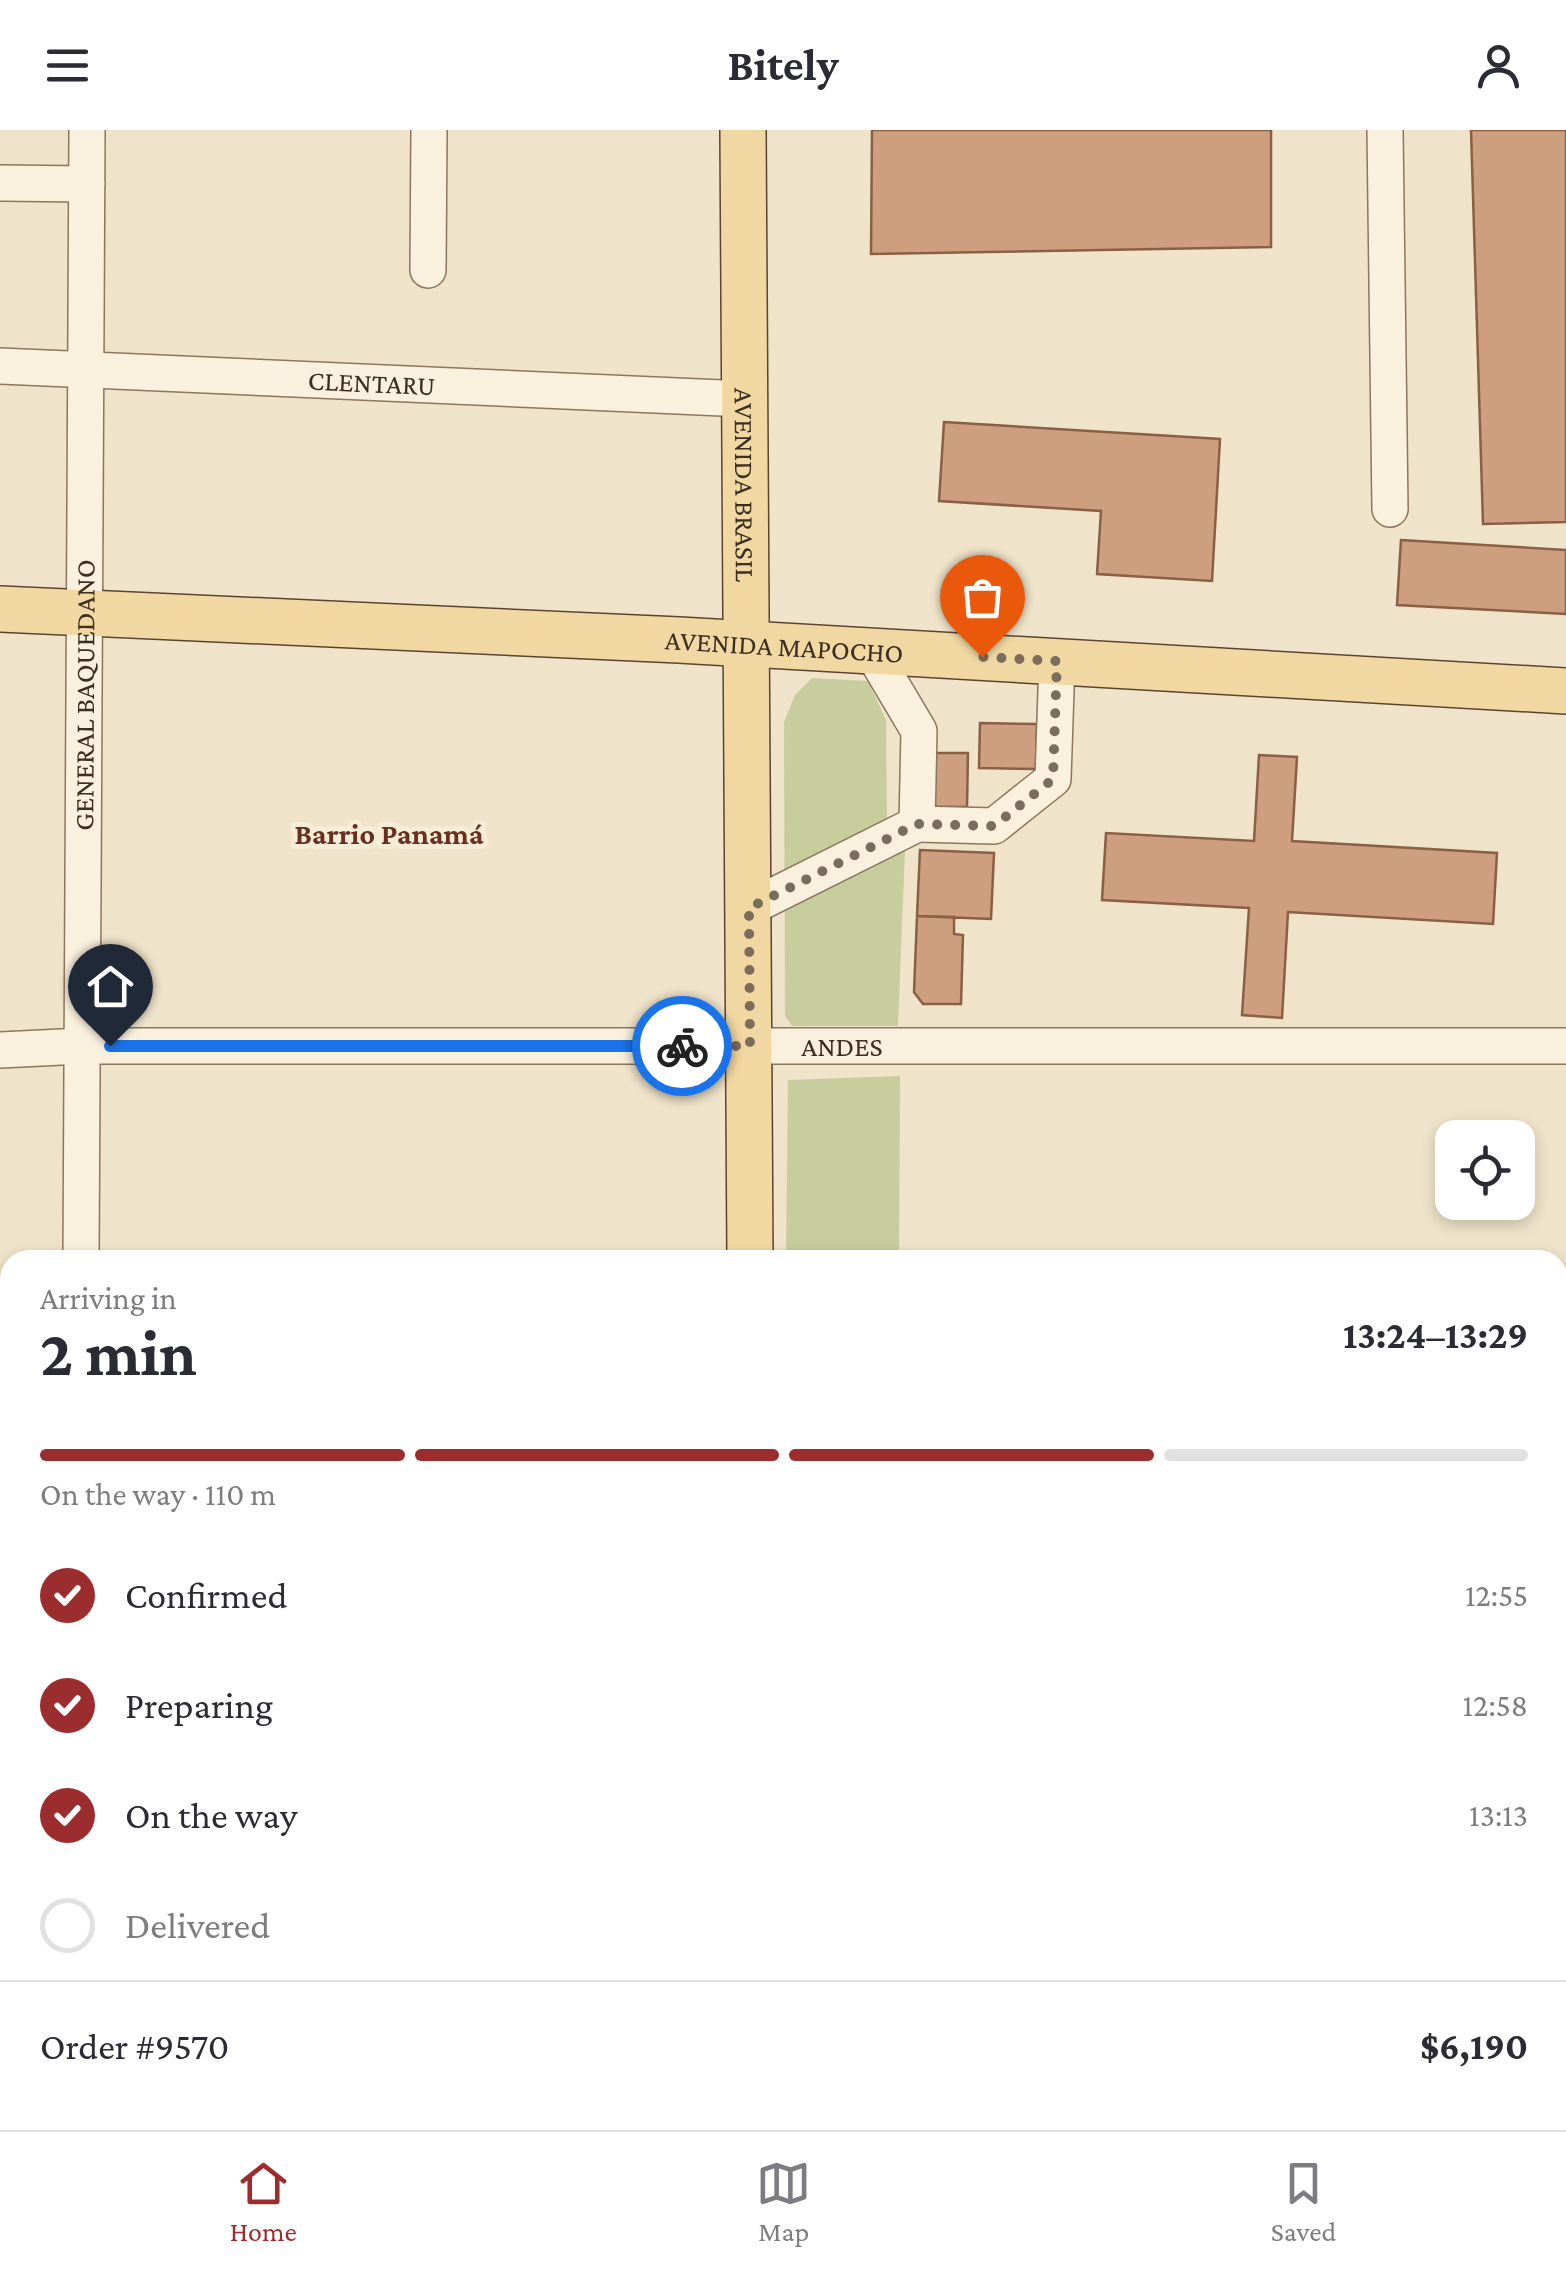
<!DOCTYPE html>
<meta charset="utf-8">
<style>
:root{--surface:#fff;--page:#f2f2f3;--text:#2b2b33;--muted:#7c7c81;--line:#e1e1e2;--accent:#9b2d2f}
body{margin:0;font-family:"Crimson Pro",serif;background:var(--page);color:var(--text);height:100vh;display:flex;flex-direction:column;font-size:38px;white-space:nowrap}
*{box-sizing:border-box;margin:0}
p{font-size:32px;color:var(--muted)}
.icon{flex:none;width:55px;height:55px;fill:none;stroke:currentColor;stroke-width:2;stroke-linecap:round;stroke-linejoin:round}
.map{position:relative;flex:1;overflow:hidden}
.sheet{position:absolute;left:0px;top:1120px;width:1568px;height:880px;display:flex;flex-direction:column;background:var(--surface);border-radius:30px 30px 0 0;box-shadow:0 5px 15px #0003}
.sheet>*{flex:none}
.fabs{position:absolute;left:1435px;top:990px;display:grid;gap:20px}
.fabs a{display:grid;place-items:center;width:100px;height:100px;border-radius:20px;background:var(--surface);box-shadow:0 5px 15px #0003;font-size:50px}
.pin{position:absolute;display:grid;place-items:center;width:85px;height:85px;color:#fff;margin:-102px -42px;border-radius:50% 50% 50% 0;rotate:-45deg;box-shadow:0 0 10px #0007}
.pin .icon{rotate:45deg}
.courier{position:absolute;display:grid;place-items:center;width:100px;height:100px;margin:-50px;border:8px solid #1a73e8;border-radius:50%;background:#fff;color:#222;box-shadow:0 2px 12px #0007}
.headline em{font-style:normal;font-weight:700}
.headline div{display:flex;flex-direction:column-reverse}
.headline{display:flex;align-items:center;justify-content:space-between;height:170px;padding:0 40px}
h1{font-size:65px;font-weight:700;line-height:75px}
.bar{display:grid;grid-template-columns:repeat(4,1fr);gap:15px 10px;align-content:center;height:120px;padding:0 40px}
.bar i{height:12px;border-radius:8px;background:var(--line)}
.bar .active{background:var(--accent)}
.bar p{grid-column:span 4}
.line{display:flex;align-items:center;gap:25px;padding:0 40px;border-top:2px solid var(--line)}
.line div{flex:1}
ol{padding:0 40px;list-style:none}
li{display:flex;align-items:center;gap:30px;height:110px}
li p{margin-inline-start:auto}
li .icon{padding:10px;border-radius:50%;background:var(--accent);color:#fff;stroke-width:4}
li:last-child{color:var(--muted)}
li i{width:55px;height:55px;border:5px solid var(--line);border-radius:50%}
header{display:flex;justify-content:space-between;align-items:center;height:130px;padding:0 40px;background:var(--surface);font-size:45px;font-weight:700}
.dock{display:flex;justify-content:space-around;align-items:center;height:140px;border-top:2px solid var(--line);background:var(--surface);font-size:28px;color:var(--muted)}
.dock a{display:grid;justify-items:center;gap:5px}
.dock .active{color:var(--accent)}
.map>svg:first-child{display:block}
</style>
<header><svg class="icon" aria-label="menu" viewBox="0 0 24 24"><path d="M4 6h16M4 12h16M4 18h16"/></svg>Bitely<svg class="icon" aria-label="person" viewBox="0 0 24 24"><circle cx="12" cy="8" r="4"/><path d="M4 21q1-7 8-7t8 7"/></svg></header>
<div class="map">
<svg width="1566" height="2000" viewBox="0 0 1566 2000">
<rect width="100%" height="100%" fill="#efe3c9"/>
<path fill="#c8cd9d" d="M812,548l56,3 18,39 1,106 18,24 -7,176h-106l-7,-10 -1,-294 11,-27z
M900,946l-1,184h-113l2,-180z
M1558,1860h8v140h-6z"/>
<path fill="#cd9f7f" stroke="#8b5f43" stroke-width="2.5" d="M872,0h399v117l-400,7z
M1471,0h95v392l-83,2z
M944,292l276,17 -8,142 -115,-7 4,-63 -162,-10z
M1401,410l165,10v64l-169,-9z
M980,593l57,1 -1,45 -57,-1z
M923,623h45l-1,54h-45z
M1259,625l38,2 -5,84 205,12 -4,71 -205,-12 -6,106 -40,-3 7,-107 -147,-8 4,-67 148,8z
M920,720l74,3 -3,66 -74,-3z
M917,786l37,1v17l9,1 -2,69h-38l-9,-12z
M0,1748h10v163h-10z
M0,1953l10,1v36h15l-1,10h-24z
M120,1990h67v10h-59z
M187,1990h139v10h-139z
M326,1990h62v10h-62z
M388,1990h88v10h-88z
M644,1990h81v10h-81z
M853,1990h49v10h-49z
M1193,1990h298l1,10h-299z"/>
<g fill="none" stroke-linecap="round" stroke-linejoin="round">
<g stroke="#8c765d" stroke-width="38">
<g id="minor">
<path d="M1385,0l5,379"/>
<path d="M0,53l87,1"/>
<path d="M428,140l1,-140"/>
<path id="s1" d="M0,236l745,33"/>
<path d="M917,694l77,2 59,-47 4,-118"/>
<path d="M749,778l168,-84 2,-93 -48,-81"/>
<path id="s2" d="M0,920l82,-4h1484"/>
<path id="s3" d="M81,1130l6,-1130"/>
<path d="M1558,1285h8"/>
<path d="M0,1379h10"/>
<path d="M1176,1990v10"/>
<path d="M70,2000v-10"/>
<path d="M936,2000v-10"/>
</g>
</g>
<g stroke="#5a4431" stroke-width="48">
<g id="major">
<path id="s4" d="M743,0l7,1130"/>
<path id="s5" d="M0,479l679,31 887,51"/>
<path d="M750,1990v10"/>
</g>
</g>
<use href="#minor" stroke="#f9f0dd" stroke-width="35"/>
<use href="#major" stroke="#f1d8a2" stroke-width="45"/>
</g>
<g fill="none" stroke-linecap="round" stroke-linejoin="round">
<path stroke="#7b6d5c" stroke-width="10" stroke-dasharray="0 18" d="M682,916h68l-1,-138 168,-84 77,2 59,-47 4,-118 -75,-4"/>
<path stroke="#1a73e8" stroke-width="12" d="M110,916h572"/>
</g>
<g text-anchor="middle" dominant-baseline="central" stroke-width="10" stroke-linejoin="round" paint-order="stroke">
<g font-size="28" fill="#3c2e21" stroke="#f6edd9">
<text stroke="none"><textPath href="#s1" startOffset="372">CLENTARU</textPath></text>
<text stroke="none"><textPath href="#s4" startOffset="355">AVENIDA BRASIL</textPath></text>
<text stroke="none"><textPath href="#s5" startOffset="785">AVENIDA MAPOCHO</textPath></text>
<text stroke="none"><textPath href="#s3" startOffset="565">GENERAL BAQUEDANO</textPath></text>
<text stroke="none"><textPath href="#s2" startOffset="842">ANDES</textPath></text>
</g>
<g font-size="30" font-weight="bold" fill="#692f20" stroke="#f6edd9">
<text x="389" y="703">Barrio Panamá</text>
</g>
</g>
</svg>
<div class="fabs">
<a><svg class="icon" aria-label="locate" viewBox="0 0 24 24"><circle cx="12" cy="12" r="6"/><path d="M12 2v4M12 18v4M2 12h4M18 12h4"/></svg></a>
</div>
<div class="pin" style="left:982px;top:527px;background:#ea580c"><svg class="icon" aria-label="bag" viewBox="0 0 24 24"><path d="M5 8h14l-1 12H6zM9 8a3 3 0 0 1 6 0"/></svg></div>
<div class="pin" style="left:110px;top:916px;background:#1f2937"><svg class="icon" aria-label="home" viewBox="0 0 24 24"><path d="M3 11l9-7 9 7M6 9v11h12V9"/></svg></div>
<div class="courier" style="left:682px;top:916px"><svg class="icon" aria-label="bike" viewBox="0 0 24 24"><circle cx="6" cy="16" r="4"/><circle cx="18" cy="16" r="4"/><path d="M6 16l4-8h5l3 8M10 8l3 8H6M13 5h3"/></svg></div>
<section class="sheet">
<div class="headline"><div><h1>2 min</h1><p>Arriving in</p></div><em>13:24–13:29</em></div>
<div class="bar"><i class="active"></i><i class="active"></i><i class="active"></i><i></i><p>On the way · 110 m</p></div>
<ol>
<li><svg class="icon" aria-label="check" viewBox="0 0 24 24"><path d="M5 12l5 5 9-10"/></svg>Confirmed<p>12:55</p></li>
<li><svg class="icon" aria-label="check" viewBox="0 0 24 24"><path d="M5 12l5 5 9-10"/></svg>Preparing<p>12:58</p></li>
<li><svg class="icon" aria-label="check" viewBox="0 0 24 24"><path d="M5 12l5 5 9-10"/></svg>On the way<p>13:13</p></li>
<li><i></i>Delivered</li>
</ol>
<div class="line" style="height:130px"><div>Order #9570</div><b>$6,190</b></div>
</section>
</div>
<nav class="dock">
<a class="active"><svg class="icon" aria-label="home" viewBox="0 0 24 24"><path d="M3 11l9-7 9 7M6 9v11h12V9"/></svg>Home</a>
<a><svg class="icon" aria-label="map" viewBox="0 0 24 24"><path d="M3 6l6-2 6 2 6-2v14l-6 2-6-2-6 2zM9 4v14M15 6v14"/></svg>Map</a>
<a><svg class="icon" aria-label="saved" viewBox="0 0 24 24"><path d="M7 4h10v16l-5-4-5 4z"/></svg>Saved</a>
</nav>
